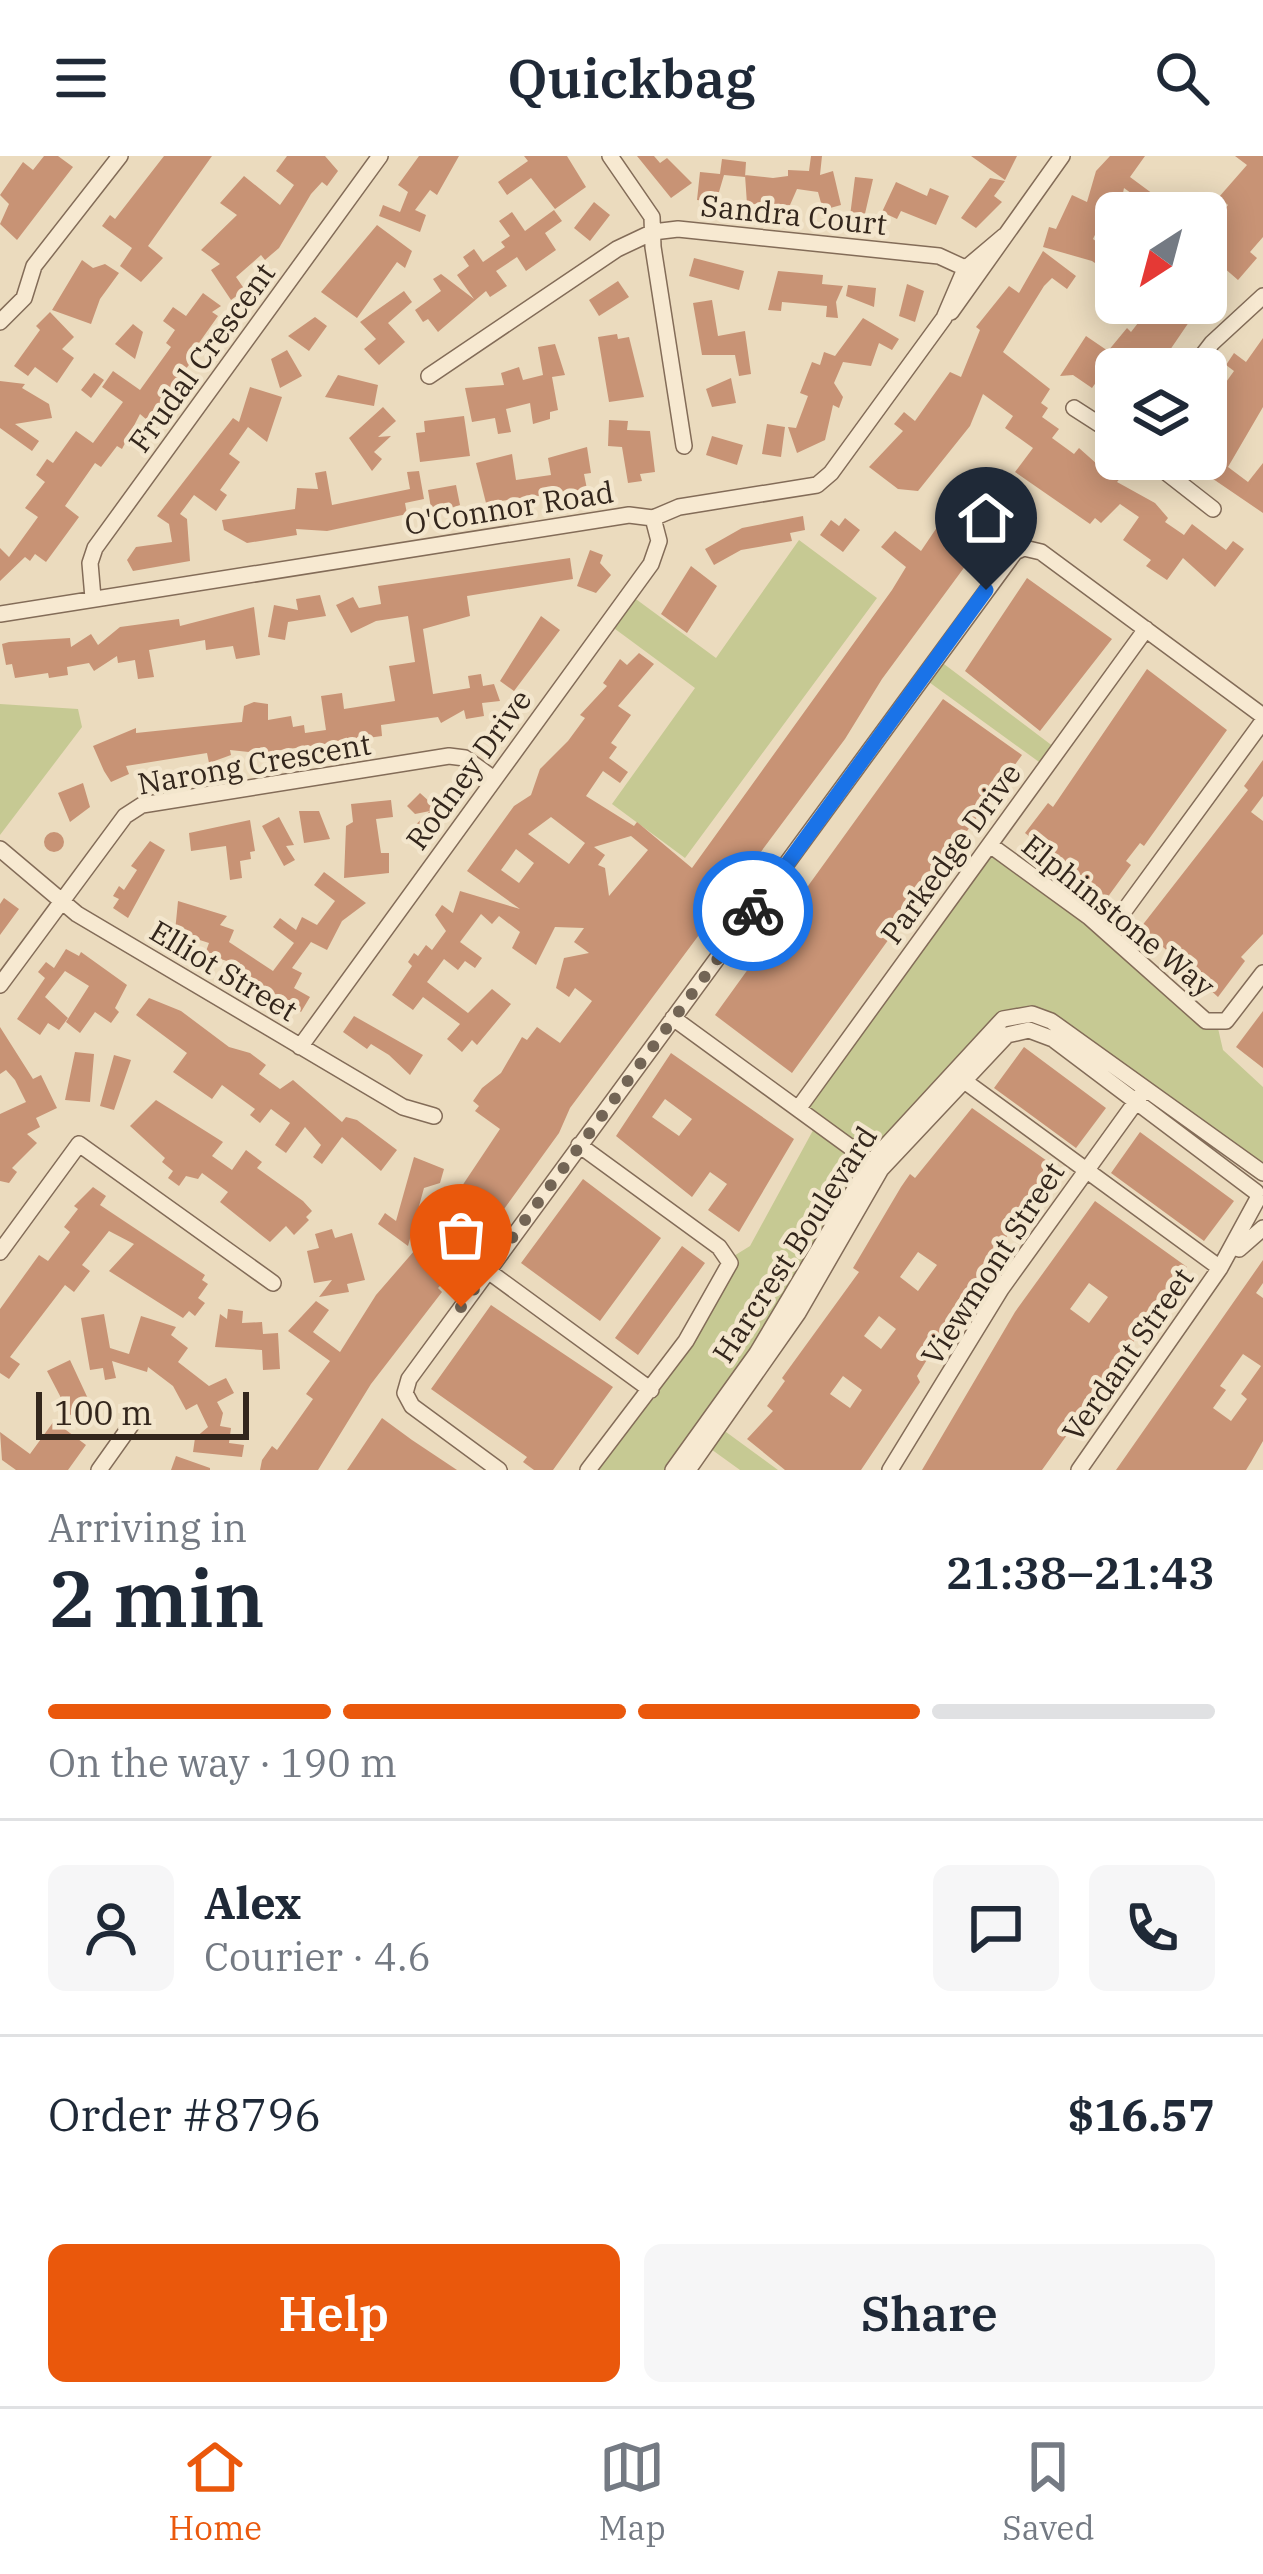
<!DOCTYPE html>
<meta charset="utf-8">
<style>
:root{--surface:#fff;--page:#f6f6f7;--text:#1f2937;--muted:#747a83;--line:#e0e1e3;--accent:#ea580c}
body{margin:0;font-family:"IBM Plex Serif",serif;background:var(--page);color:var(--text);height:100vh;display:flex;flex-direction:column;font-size:45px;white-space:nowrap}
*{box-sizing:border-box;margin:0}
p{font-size:39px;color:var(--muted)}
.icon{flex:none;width:66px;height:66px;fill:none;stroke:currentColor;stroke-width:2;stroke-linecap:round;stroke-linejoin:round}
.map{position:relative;height:1314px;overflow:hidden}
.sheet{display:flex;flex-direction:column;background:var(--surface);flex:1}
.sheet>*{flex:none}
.needle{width:78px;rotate:216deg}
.fabs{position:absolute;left:1095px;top:36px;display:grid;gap:24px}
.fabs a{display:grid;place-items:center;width:132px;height:132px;border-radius:18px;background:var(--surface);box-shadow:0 6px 30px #0003;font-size:60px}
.scale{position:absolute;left:36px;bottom:30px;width:213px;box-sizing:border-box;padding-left:12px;border:6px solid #33261c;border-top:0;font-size:33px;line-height:42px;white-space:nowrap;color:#33261c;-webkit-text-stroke:9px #f3e6cd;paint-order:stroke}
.pin{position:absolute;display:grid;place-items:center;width:102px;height:102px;color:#fff;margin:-123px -51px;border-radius:50% 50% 50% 0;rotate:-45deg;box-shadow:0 0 12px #0007}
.pin .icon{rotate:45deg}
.courier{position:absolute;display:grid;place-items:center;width:120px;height:120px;margin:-60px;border:9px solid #1a73e8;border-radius:50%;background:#fff;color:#222;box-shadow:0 3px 15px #0007}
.overview em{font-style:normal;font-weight:600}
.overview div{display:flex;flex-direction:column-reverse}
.overview{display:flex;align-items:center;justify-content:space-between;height:204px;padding:0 48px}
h1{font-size:78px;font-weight:600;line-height:90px}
.bar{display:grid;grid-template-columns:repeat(4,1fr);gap:18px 12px;align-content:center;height:144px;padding:0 48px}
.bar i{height:15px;border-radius:9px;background:var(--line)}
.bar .active{background:var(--accent)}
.bar p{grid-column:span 4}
.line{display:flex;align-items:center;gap:30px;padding:0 48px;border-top:3px solid var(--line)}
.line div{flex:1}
.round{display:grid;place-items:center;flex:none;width:126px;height:126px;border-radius:18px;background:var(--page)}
.button{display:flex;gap:24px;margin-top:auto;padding:24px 48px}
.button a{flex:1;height:138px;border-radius:18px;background:var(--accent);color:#fff;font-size:48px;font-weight:600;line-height:138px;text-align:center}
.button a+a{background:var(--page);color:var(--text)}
header{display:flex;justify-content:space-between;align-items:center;height:156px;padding:0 48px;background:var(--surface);font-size:54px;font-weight:600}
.menu{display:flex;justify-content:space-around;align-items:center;height:168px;border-top:3px solid var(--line);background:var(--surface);font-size:33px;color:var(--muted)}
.menu a{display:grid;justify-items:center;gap:6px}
.menu .active{color:var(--accent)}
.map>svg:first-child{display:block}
</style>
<header><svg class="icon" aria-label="menu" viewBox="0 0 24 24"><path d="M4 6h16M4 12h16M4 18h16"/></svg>Quickbag<svg class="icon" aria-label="search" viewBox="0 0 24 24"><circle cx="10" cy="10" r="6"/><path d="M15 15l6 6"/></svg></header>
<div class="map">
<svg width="1263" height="1314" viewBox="0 0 1263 1314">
<rect width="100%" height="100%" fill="#ebdbbe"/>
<path fill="#c6c993" d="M799,384l78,58 -192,260 -73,-54 83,-116 -88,-65 22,-29 87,64z
M936,502l122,92 -12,17 -124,-90z
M0,548l78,5 4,18 -82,108z
M990,689l227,179 6,26 40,37v86l-231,-159 -44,17 -277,390 67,49h-38l-43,-31 -24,31h-85l98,-129 43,-82 21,-13 67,-123 -19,-14z"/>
<path fill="#c89375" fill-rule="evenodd" d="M44,0h14l15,11 -56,73 -17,-16 9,-20 -9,-9 23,-33 10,8z
M164,0h48l-64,90 15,12 -22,24 -21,-16 12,-18 -30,-22 8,-11 5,4z
M287,0h38l13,15 -11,15 -5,-4 -11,12 -32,54 -14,12 -4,-5 -25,22 9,13 -14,10 -20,-30 9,-6 -19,-14 36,-35 -17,-12 24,-27 36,29 14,-20 -18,-14z
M419,0h40l-22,39 -7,-5 -15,20 11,5 -6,17 -41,-16 4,-11 17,7 8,-20 -10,-7z
M524,0h43l19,31 -31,22 -24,-31 -24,17 -9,-13 30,-21z
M637,0h17l6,7 7,-5 25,25 -21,15z
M811,0h11l-2,19 13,-4 8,34 -18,5 -5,-18 -21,-3 -7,16 -43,-1 -2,-29 28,3 15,-2v-6l21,1z
M971,0h46l-12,24z
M1110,0h35l-15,21 23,17 -7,10 -22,-16 -8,39 -13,-9 -10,21 23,17 -8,16 -16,-11 -49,-14 6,-20 7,2 16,-34 15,7 9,-31z
M1235,0h28v81l-13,15 7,6 -19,22 -15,-13 -17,20v-56l22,-26 -9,-8 28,-32z
M722,3l24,3 -1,15 -21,-2 -8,27 -19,-2 3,-28 20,2z
M855,21l18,2 -9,39 -14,-2z
M990,22l15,3 -11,15 8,6 -26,26 -15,-10z
M896,26l31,14 3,-8 19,8 -13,29 -35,-14 -4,8 -15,-7z
M594,46l16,13 -20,26 -16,-13z
M554,54l8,11 -17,12 11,17 -30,21 -9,-14 -21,14 11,15 -17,11 -4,-6 -48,41 -10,-13 -5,3 -8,-12 26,-19 -8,-12 8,-5 33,25 -17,-24 12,-9 -6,-9 11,-8 9,13 22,-15 -4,-5 9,-6 -11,-15 13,-9 13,19z
M377,69l35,26 -7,17 -8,-6 -40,56 -36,-26z
M1043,95l33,25 -9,13 -15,-11 -8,8 -41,66 47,37 -9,14 7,5 -6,9 17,12 -7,9 22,16 5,-6 28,25 4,-5 11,8 -5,6 38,21 13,15 -3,4 19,13 8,-11 34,26 7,-9 11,8 -29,38 -32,-29 -16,22 -21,-14 5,-6 -28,-20 16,-23 -19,-13 -19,19 -6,-5 -5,6 -75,-52 18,-24 -28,-20 8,-12 -30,-22 -13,32 -52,65 -20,-2 -29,-22 34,-36 -9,-7 10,-12 11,9 35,-49 11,5 19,-47 -4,-3 33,-41 10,7z
M694,102l50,13 -5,19 -50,-14z
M82,104l11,8 12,-4 14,9 -19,26 -9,25 -39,-14z
M778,115l45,4 -1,9 21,2 -7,16 2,16 -12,-1 1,-11 -45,-4 -1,9 -13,-1z
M618,125l11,16 -30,19 -10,-16z
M907,128l17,7 -9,31 -16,-6z
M848,129l28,3 -2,19 -28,-11z
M404,135l8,11 -24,21 17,19 -26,23 -15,-16 12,-10 -16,-17z
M203,137l18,13 -9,6 6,4 -24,34 4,3 -51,67 -7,-6 -18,35 -5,-3 -16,21 -6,-4 -30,43 14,11 -33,45 -11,-8 -5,7 -5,-4 -25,24v-33l9,9 29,-40 -13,-9 20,-26 -9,-7 11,-16 6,4 23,-32 17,12 30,-41 -21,-15 11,-16 27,19 31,-43 -5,-4 9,-13 -12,-9 10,-14 13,9z
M712,144l6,36 27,-5 6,43 -12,2 -4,-21h-33l-9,-52z
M1133,147h69l-45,66h-41v26l-19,-14 -5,7 -19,-13 -13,1 26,-40 22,15 19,-23 4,4 14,-18z
M50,156l24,25 -12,12 12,9 -17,25 -22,-16 -7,9 -14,-10 26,-36 -4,-4z
M315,161l12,9 -18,25 -21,-15z
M863,162l36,21 -7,11 -13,-7 -8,23 -28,-4 -9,21 9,14 -4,11 -6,-3 -8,35 -28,13 -9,-26 8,1 12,-32 -8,-3 12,-31 8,3 4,-13 11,4z
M133,168l10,8 -8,27 -20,-15z
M617,178l1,5 11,-2 15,60 -35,5 -11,-65z
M1263,182v69l-35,60 20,15 15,-19v50l-66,-45 9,-9v-49l28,-39 -8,-6 8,-12 12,9z
M555,188l10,31 -13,2 6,33 -8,2v7l-17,5 -3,-21 -24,6 5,23 -13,2 -3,-16 -23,4 -7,-34 39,-3 -3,-12 18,-6 4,13 20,-5 -5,-28z
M287,194l15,26 -22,12 -9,-29z
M94,217l10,7 -13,18 -10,-8z
M338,219l40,10 -4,21 -49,-9z
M731,222l5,25 -24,4 -6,-18z
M0,225l25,3 -3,4 27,16 3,14 -37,6 24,17 -7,10 -32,-23z
M250,231l32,10 -15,45 -19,-15 -19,27 11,8 -20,28 7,5 -11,16 -22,-16 -14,19 7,5 3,42 -57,10 -6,-11 9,-13 36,-5 -3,-18 -12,-8 76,-98 6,4z
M383,251l13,14 -18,16 13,-1 -17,16 8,7 -10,12 -23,-33z
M464,260l6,40 -50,6 -4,-29 9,-1 -1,-11z
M609,264l19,1 -1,9 23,1 5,41 -15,2 2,7 -14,2 -6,-36 -14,-1z
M767,268l18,3 -4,30 -19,-3z
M712,280l31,9 -6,20 -31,-10z
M587,291l4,26 -7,1 3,15 -101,14 -10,-40 36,-9 4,26 35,-5 -3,-17z
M326,315l6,34 78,-16 -3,-17 12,-1 5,28 -19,4 2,11 -80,17 -31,-2 1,6 -50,8 -23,-13 -2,-10 73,-11 2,-21 21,1 -3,-16z
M969,324l39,28 -126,171 -37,60 -275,369 -11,25 -86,119 -35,36 4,4 -71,92 -53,86h-58l2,-10 10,-14 5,4 36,-51 -7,-5 24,-33 -42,-30 28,-30 13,9 -16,22 27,20 36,-57 84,-97 -2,-6 42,-63 -25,-18 4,-5 -6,-5 9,-13 19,-15 21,-36 5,3 10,-13 23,16 32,-42 -17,-13 -6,9 -13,-9 8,-30 25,-5 -15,-11 10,-14 -29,-1 -19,38 -24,-17 8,-16 -21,-16 -7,8 -11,-10 -21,28 22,16 -7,10 -10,-7 -7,9 -14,-11 -17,23 41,31 24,-24 19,15 -34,41 -5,-5 -10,12 -15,-13 13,-15 -37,-27 -10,13 -21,-15 20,-29 -4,-4 6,-9 4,3 8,-11 6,5 14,-19 -11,-16 7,-10 11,8 7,-22 60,18 -53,-38 47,-65 17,-11 9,-26 28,-28 17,-23 -5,-3 27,-29 -4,-3 17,-24 7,6 12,-12 15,11 -36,42 13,9 -20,28 6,4 -8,11 19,14 -8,11 -17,-12 -17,25 48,30 3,-4 55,46 200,-278 14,-23 -25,-20 14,-16 26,20zM551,661l34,26 -16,21 -41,-30zM631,680l17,14 -39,46 -4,-28 -7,-3 7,-10 -11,-8zM516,693l18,14 -15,20 -18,-13z
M456,329l4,20 -28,9 -4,-24z
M803,360l2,14 -15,3 2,8 -51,9 -27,15 -9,-16 37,-21z
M845,362l15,12 -17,22 -23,-17 11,-15 8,6z
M590,394l13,5 -3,8 11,12 -15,18 -19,-7z
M570,402l3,21 -106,17 3,20 -47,13 10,65 37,-6 -2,-12 13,-2 2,12 11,-2 6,17 -18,2 2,13 -18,3 -2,-9 -23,13 -3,-6 -57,8 1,11 -123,17 -29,-3 1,5 -22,8 -2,-10 -81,13 3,8 -18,8 -7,-11 -11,-25 43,-18v5l106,-11 2,-16 10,-4 14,2v16l23,-4 2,11 11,-2 1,8 21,-3 -5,-34 21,-3 2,16 51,-8 -6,-35 26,-4 -7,-46 -32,5 -25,12 -15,-28 17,-8 6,11 22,-4 -3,-18z
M691,410l26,20 -30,47 -26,-19z
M1027,422l85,61 -72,92 -75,-60z
M320,439l6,21 -38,6 -3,18 -17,-3 6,-32 24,5 -2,-11z
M254,451l6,48 -24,4 -3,-13 -27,4 -1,-10 -22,4 -34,6 5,27 -16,2 -3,-19 -17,3 -1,-7 -23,15 -5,-8 -22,4 1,8 -19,3 -1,-5 -33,5 -3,-14 -6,1 -4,-21 7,-2 61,-4 1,9 20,-13 7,11 22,-18 59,-8 1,7z
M541,460l19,14 -46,61 -14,-10z
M1147,513l80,61 -83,116 -4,-3 -14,18 5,4 -24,33 -82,-65 23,-30 5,4z
M943,543l79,56 -230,318 -77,-58z
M1263,604v36l-12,16 12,9v113l-22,23 4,4 -27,36 -77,-70 107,-137 -4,-4z
M83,627l7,24 -20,15 -12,-29z
M420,637l23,21 -26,26 -9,-8 22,-21 -15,3 -8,-8z
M391,644l2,17 -17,2 5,34h8v20l-45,5 2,-52 7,-4 -2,-18z
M299,655h20l11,28 -26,4z
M279,661l15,28 -8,1 9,14 -11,6 -22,-40z
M250,664l5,31 -5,1 1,7 -11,2 2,17 -12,2 -4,-34 -35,5 -2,-18z
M44 686a10 10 0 1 1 20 0a10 10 0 1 1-20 0Z
M150,685l15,9 -37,68 -15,-10 6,-9 -6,-3 6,-10 5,4 13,-20 -6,-4z
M324,716l42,31 -24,18 -15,29 -16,-8 -19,26 10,5 -8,15 16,9 -9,15 -60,-41 -4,6 -12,-6 5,-9 -25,-8 4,-11 -34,-11 3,-31 49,15 -7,9 14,5 -5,12 44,29 21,-28 -21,-16 7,-9 16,12 6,-13 15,8 18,-24 -21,-16z
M4,742l15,11 -19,26v-31z
M66,793l13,7 2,-4 46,33 -12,23 4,4 -8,11 -16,-11 -15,21 -14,-11 23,-36 -24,-15 -20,26 23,21 -9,12 -11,-7 -8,12 -23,-16 28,-41 -7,-6 8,-10 8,6z
M149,842l32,13 48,36 21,6 16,12 -7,9 21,15 13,-9 49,42 4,-5 11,3 40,30 -16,21 -39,-34 -20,27 -9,-7 8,-12 -16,-18 -19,26 -11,-8 15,-22 -19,-14 -11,14 -10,-8 5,-6 -33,-24 -10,14 -39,-27 14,-19 -51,-38z
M1263,855v57l-27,-21z
M354,860l69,39 -13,20 -21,-20 -18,-11 -4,5 -24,-17z
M0,871l33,52 8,-4 16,33 -21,10 4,9 -13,7 10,9 -25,25 5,4 -8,11 -9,-2v-67l26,-12 -11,-22 -9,-10 -6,4z
M1024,891l82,61 -30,40 -82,-60z
M75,896l19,2 -4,48 -25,-2z
M671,897l123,86 -55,93 -31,-22 19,-26 -17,-12 -18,25 -76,-61zM665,943l27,20 -13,17 -27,-19z
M114,899l17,5 -17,50 -14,-4z
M156,944l67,42 -11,14 20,14 14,-20 16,12 -5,6 46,33 9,10 -6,6 3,3 -15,15 -8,-9 -16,16 -50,-40 8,-10 -26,-19 -4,6 -12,-3 -7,10 -11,-8 5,-7 -11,-9 3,-4 -35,-32z
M972,952l85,60 -79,108 -61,100 3,6 -59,88h-76l-38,-31 26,-28 -6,-5 18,-25 -3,-3 77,-106 -6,-4 48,-81 9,-13 5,4zM918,1096l19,13 -19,26 -18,-14zM879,1160l17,13 -15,20 -17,-13zM843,1220l19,14 -12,18 -20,-14z
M1140,976l94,69 -30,40 -93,-68z
M414,1001l30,12 -4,14 -16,5 -16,58 -30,-22 7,-11 11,8z
M583,1023l78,59 -61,83 -79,-58z
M93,1031l13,9 -6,9 105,70 -3,5 6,4 -10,14 7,5 -10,13 -6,-5 -6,7 -74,-47 25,-27 -25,-13 -27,34 8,6 -16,21 -9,-7 -55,72 10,7 -11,15 -9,-6v-64l39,-54 9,6 22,-29 -6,-5 14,-18 -4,-3z
M1095,1045l92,66 -145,203h-120l93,-158zM1089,1127l19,14 -19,26 -19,-14z
M332,1073l3,9 17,-5 13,47 -18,4 2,8 -30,5 13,-17 -18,3 -7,-32 12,-3 -4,-14z
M682,1090l23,17 -67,92 -23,-17z
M1263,1104v23l-7,10 7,5v143l-12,21 -5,8h-130zM1243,1198l18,12 -20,28 6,5 -16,22 -18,-13 13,-18 -6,-4z
M491,1149l122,82 -60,83h-19l-11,-8 4,-5 -96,-68z
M228,1153l15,2 -1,12 20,-1 1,12 15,-1 2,36 -17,1 -1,-20 -47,-3 5,-33 7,5z
M104,1158l6,34 19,6 12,-38 35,11 -5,8 17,13 -10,14 31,24 17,-8 8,15 -17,9 6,11 -3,13 11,2 -2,15 15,2 -2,12 -49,-5 2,-14 13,-11 -11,-23 -11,6 -13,-24 -25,-19 -1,5 -35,-11 4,17 -11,2 -2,-12 -13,2 -9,-52z
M70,1204l20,43 -20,12 -23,-44z
M382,1262l30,22 45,30h-110z
M54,1265l32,24 -18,25h-52l-14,-10 -2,-28 30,22z
M176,1300l34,12v2h-39z"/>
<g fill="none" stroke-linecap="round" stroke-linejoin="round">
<g stroke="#836c58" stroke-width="18">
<path id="minor" d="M610,0l42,61 1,30 31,199
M951,156l111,-156
M0,166l24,-24 10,-32 86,-110
M1192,213l20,-26 51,-47
M429,220l188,-127 36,-17 25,-3 261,27 37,17
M1074,252l42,27
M1149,303l64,50
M93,442l-3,-35 5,-15 285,-392
M0,458l629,-99 24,3 26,-11 138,-22 14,-12 113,-155 21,-49 39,-33
M990,689l99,72 117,104h20l37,-48
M0,693l77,65 326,193 31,9
M1108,777l155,-212
M0,829l125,-169 17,-11 307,-49 16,2 29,21
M673,862l206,150
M300,891l351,-483 8,-23 -6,-23
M963,924l257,188
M798,953l348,-480
M579,989l140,102 11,16 -44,78 -98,129
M1239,1093l24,-21
M0,1096l79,-108 194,139
M488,1115l163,119
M99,1314l37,-52
M499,1314l-87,-64 -7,-13 4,-14 606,-827 9,-4 17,4 222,164
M673,1314l84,-117 114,-191 132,-143 29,-5 19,7 212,152
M688,1314l110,-157 83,-144 126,-134 22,-5 24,9 203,153
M890,1314l111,-181 142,-197
M1079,1314l141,-202 37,-68"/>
</g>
<use href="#minor" stroke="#f7e9d1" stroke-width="15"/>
</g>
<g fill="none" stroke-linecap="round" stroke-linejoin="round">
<path stroke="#736555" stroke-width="12" stroke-dasharray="0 21.6" d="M461,1151l292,-396"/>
<path stroke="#1a73e8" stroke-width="15" d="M753,755l233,-321"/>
</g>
<g text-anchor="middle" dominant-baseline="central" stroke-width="9" stroke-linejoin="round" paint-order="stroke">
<g font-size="30" fill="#33261c" stroke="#f3e6cd">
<text transform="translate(794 58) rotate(6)">Sandra Court</text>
<text transform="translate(201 201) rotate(-54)">Frudal Crescent</text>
<text transform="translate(509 351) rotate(-9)">O'Connor Road</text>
<text transform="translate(254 607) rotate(-10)">Narong Crescent</text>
<text transform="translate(468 613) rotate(-54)">Rodney Drive</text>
<text transform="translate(950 697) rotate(-54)">Parkedge Drive</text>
<text transform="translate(1119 759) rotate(39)">Elphinstone Way</text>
<text transform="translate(224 814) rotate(31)">Elliot Street</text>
<text transform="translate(794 1088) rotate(-57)">Harcrest Boulevard</text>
<text transform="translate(992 1107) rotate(-57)">Viewmont Street</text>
<text transform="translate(1127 1198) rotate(-55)">Verdant Street</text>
</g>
</g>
</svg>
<div class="fabs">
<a><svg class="needle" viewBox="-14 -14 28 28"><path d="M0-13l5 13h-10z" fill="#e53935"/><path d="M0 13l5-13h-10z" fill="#747a83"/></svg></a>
<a><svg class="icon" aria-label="layers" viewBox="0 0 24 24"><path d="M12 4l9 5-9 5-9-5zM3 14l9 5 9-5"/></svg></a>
</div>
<div class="scale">100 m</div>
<div class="pin" style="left:461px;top:1151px;background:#ea580c"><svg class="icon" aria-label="bag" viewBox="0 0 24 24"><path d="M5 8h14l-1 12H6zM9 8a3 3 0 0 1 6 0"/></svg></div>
<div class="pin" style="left:986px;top:434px;background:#1f2937"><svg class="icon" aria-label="home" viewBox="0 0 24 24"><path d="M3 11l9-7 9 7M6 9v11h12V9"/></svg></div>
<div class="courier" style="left:753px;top:755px"><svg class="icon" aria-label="bike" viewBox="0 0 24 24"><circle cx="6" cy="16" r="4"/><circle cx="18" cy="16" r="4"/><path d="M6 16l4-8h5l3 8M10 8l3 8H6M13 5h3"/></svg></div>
</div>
<section class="sheet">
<div class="overview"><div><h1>2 min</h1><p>Arriving in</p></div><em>21:38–21:43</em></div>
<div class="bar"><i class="active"></i><i class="active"></i><i class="active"></i><i></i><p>On the way · 190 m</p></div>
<div class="line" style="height:216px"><a class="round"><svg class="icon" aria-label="person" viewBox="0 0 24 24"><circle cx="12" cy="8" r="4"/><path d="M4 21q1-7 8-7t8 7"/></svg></a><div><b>Alex</b><p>Courier · 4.6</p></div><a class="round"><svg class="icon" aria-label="chat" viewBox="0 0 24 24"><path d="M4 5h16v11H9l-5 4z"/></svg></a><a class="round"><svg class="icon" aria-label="phone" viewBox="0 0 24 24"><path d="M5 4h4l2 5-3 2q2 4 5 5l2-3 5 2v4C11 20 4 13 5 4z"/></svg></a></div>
<div class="line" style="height:156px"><div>Order #8796</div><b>$16.57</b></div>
<div class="button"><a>Help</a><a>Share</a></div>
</section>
<nav class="menu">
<a class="active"><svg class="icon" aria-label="home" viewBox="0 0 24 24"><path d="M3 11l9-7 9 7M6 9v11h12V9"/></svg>Home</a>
<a><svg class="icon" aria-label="map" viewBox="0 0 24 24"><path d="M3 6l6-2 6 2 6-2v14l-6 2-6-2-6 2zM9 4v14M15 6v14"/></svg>Map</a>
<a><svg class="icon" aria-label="saved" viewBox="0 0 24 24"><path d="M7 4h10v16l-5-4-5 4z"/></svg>Saved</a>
</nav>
